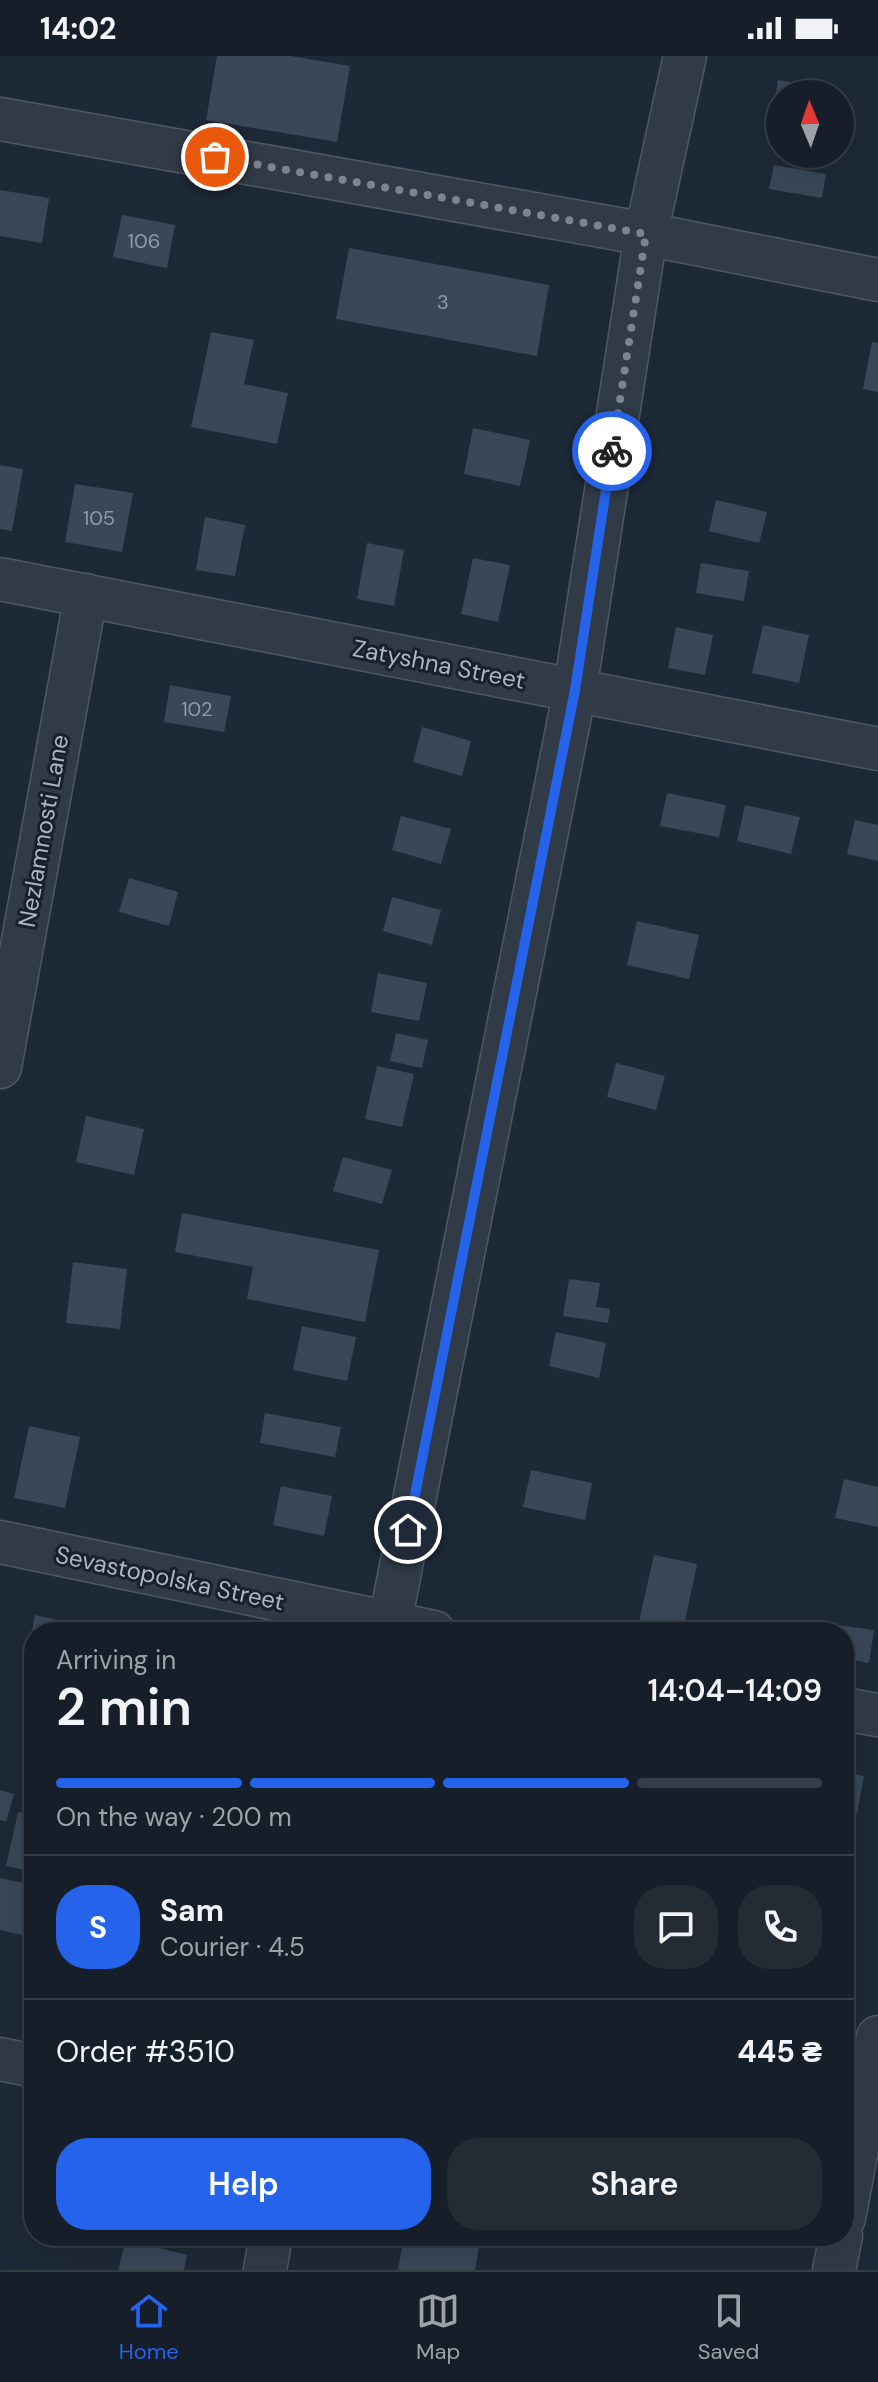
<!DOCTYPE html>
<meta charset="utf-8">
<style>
:root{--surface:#161f29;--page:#232c35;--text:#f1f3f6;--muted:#9ea2a8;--line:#353d46;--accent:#2563eb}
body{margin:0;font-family:"DM Sans",sans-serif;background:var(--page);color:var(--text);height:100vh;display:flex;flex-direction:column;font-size:30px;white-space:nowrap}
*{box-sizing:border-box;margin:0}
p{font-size:26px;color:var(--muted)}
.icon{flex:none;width:44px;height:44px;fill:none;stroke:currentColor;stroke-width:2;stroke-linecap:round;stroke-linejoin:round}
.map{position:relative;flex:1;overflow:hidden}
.drawer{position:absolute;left:24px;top:1566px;width:830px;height:624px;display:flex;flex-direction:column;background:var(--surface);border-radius:32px;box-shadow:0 8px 32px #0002,0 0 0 2px var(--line)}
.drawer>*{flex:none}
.needle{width:52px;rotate:358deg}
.buttons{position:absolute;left:766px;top:24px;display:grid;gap:16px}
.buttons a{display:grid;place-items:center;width:88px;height:88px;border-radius:50%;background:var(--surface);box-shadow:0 8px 32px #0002,0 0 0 2px var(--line);font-size:40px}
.pin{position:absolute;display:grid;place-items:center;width:68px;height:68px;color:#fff;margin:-34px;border:4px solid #fff;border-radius:50%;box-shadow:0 2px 8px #0007}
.courier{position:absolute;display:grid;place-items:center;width:80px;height:80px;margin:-40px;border:6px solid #2563eb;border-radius:50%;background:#fff;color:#222;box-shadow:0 2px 10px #0007}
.summary em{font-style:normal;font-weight:600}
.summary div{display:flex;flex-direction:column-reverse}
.summary{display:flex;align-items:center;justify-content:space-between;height:136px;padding:0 32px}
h1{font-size:52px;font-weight:600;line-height:60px}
.bar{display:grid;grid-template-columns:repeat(4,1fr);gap:12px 8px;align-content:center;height:96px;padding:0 32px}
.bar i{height:10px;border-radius:6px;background:var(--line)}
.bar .selected{background:var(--accent)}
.bar p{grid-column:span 4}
.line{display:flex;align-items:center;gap:20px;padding:0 32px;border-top:2px solid var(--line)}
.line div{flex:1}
.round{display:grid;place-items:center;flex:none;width:84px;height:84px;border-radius:32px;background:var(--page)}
.action{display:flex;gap:16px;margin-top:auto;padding:16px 32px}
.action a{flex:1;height:92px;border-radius:32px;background:var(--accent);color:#fff;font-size:32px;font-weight:600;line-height:92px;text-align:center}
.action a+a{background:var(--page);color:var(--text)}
.status{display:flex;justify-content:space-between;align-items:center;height:56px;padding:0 40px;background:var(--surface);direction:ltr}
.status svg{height:22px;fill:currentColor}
.tab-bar{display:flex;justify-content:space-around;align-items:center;height:112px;border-top:2px solid var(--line);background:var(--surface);font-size:22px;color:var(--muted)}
.tab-bar a{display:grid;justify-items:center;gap:4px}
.tab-bar .selected{color:var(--accent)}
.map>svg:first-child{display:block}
</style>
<div class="status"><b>14:02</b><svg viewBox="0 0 49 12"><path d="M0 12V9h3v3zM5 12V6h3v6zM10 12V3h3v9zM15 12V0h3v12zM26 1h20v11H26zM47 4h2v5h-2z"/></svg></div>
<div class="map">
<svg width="878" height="2214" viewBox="0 0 878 2214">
<rect width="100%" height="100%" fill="#1e2937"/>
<path fill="#394758" d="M217,0h74l59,10 -13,76 -131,-22z
M778,24l65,11 -1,9 -2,-6h-60v34l-9,-2z
M774,109l52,9 -4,24 -53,-9z
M0,134l49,8 -7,45 -42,-7z
M122,159l53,10 -8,43 -54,-11z
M349,192l200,37 -12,71 -201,-37z
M211,276l43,8 -10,44 44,9 -11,51 -86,-17z
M872,286l6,1v49l-15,-3z
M473,372l57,12 -10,46 -56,-12z
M0,409l23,4 -11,62 -12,-2z
M75,428l58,9 -11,59 -57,-10z
M716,444l51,12 -8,31 -50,-12z
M205,461l40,8 -10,51 -39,-6z
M367,487l37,7 -10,56 -37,-7z
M473,502l37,7 -12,57 -37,-8z
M701,507l48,8 -5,30 -48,-8z
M763,569l46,10 -10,48 -47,-10z
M676,571l37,8 -8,40 -37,-7z
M170,629l61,11 -7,36 -60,-10z
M422,671l49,14 -9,35 -49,-14z
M667,737l59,12 -7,32 -59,-11z
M745,749l55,12 -9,37 -54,-13z
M401,760l50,13 -10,35 -49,-14z
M855,764l23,5v36l-31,-7z
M129,822l49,14 -9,34 -50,-14z
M392,841l49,13 -9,35 -49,-14z
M637,865l62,14 -10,44 -62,-14z
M378,917l49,10 -8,38 -48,-9z
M396,977l32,7 -6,28 -32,-7z
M616,1007l49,13 -9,34 -49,-13z
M377,1010l37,8 -12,53 -37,-8z
M86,1060l58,13 -10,46 -58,-13z
M343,1101l49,13 -10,34 -49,-13z
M182,1157l197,37 -14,72 -118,-23 6,-32 -78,-15z
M73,1206l54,7 -7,60 -54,-6z
M569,1223l31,4 -4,24 14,2 -2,14 -45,-7z
M302,1270l54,11 -9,44 -54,-11z
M556,1276l50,11 -7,35 -50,-12z
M265,1357l76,14 -6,30 -75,-14z
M29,1370l51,11 -15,71 -51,-10z
M531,1414l61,13 -7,37 -62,-13z
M844,1423l34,8v40l-43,-9z
M281,1430l51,10 -8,40 -51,-11z
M654,1499l43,9 -14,67 -44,-10z
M35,1559l51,11 -1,6h-51v22l-6,-1z
M135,1567l43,7v2h-45z
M831,1568l43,6 -5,33 -25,-4v-27h-15z
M844,1716l20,4 -7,38 -13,-3z
M0,1734l14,4 -8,28 -6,-2z
M18,1756l16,3v57l-28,-6z
M0,1822l33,7 -11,50 -22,-5z
M404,2180h77l-6,34h-77z
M126,2184l61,15 -3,15h-66z"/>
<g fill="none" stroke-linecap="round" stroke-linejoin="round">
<g stroke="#4f5866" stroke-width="45">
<path id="street" d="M0,63l646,115 232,46
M0,523l878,170
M0,1011l86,-472
M0,1486l434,90
M388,1576l187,-942 71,-456 39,-178
M844,1653l34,6
M0,2003l34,7
M844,2162l34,-181
M265,2214l6,-34
M834,2214l7,-34"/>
</g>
<use href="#street" stroke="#313b48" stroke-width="42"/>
</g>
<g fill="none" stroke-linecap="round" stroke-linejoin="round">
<path stroke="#7a8493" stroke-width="8" stroke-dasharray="0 14.4" d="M215,101l431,77 -34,217"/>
<path stroke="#2563eb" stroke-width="10" d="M408,1474l167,-840 37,-239"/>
</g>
<g text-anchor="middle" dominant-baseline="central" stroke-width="6" stroke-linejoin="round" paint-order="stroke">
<g font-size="20" fill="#8e9aaa">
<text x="144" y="185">106</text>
<text x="443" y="246">3</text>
<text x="99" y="462">105</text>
<text x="197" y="653">102</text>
</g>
<g font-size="24" fill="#abb5c5" stroke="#17202c">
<text transform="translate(439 608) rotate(11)">Zatyshna Street</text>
<text transform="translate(43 775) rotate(-80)">Nezlamnosti Lane</text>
<text transform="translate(170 1522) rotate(12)">Sevastopolska Street</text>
</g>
</g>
</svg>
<div class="buttons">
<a><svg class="needle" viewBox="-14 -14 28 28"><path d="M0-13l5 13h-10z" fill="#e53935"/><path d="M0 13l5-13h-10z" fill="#9ea2a8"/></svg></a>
</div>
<div class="pin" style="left:215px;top:101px;background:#ea580c"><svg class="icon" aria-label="bag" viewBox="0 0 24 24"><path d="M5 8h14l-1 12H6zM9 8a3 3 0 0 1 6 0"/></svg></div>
<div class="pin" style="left:408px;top:1474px;background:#1f2937"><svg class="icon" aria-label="home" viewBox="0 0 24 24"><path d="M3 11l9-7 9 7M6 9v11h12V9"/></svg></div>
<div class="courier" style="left:612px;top:395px"><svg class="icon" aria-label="bike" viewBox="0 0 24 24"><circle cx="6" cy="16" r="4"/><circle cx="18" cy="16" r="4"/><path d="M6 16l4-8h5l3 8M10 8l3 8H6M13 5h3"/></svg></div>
<section class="drawer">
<div class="summary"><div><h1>2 min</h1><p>Arriving in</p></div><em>14:04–14:09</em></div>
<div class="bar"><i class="selected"></i><i class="selected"></i><i class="selected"></i><i></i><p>On the way · 200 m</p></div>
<div class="line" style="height:144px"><b class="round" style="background:var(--accent);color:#fff">S</b><div><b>Sam</b><p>Courier · 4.5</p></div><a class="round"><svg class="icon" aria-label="chat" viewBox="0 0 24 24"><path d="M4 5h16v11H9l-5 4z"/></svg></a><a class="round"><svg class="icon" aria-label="phone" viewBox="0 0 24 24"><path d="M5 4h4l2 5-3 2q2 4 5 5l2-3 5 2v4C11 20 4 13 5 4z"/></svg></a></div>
<div class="line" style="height:104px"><div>Order #3510</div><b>445 ₴</b></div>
<div class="action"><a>Help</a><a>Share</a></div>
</section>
</div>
<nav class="tab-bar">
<a class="selected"><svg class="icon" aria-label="home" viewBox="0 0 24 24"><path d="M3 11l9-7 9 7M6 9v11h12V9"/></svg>Home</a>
<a><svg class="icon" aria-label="map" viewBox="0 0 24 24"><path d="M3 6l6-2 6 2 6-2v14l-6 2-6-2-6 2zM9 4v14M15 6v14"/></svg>Map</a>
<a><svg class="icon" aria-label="saved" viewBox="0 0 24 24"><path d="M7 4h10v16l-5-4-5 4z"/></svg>Saved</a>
</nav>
